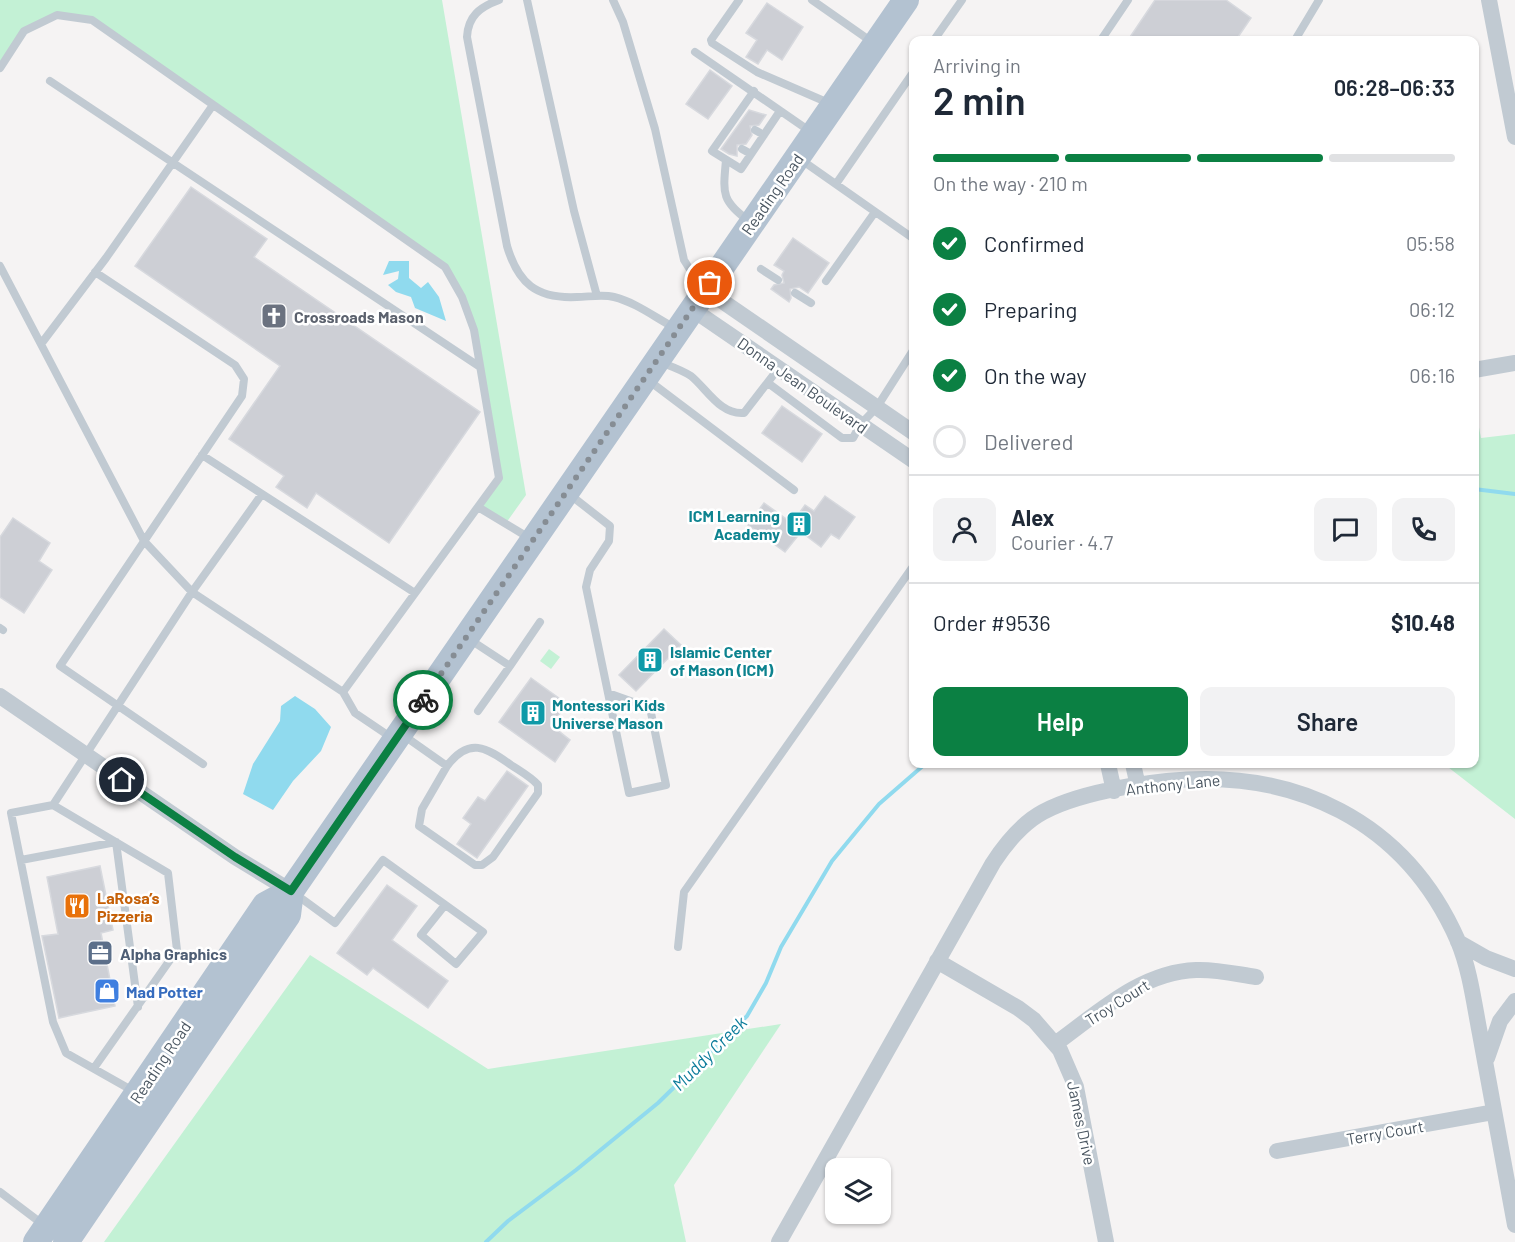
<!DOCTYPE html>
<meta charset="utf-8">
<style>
:root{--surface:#fff;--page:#f2f2f3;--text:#1f2937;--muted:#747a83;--line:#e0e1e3;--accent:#0b8043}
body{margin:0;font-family:Barlow,sans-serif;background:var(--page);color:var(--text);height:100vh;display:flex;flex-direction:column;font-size:22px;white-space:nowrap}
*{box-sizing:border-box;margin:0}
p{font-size:20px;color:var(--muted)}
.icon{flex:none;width:33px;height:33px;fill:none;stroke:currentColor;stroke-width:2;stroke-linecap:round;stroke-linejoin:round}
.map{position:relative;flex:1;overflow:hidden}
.details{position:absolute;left:909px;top:36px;width:570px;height:732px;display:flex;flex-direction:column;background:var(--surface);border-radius:12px;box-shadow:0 2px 4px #0004}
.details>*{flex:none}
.buttons{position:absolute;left:825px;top:1158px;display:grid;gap:12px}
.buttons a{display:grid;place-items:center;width:66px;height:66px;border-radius:12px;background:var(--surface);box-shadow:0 2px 4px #0004;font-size:30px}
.pin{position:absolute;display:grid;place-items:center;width:51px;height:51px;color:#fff;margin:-26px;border:3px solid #fff;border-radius:50%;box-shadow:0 2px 6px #0007}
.courier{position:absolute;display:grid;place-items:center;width:60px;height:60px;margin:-30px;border:4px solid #0b8043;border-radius:50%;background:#fff;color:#222;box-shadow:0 2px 8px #0007}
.headline em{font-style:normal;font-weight:600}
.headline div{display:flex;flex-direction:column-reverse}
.headline{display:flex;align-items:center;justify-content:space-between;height:102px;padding:0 24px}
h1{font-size:39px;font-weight:600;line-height:45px}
.bar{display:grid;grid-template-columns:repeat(4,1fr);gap:9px 6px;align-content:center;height:72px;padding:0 24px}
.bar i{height:8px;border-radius:4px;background:var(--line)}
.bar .selected{background:var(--accent)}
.bar p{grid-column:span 4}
.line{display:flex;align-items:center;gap:15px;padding:0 24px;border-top:2px solid var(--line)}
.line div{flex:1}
.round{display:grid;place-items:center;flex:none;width:63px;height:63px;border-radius:12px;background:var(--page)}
ol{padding:0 24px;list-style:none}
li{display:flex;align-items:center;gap:18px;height:66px}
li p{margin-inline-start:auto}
li .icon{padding:6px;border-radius:50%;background:var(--accent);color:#fff;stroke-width:4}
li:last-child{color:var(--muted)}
li i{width:33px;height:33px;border:3px solid var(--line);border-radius:50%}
.button{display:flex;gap:12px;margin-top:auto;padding:12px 24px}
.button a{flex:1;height:69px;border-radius:12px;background:var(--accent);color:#fff;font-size:24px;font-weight:600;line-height:69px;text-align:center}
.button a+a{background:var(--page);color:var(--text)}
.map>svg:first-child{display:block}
</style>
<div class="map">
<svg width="1515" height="1242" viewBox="0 0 1515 1242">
<rect width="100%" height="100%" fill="#f5f3f3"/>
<path fill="#c3f1d5" d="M0,0h442l84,495 -20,28 -28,-16 20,-29 -24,-148 -29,-63 -353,-247 -35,-5 -32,16 -25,37z
M1475,406l6,32 34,-4v385l-71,-55h30z
M549,649l11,8 -9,12 -11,-8z
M310,955l178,114 293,-45 -107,161 12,57h-582z"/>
<path fill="#90daee" d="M389,261h20v17l12,10 7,-6 11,15 7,24 -31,-13 -4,-11 -15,-5 -8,-7 10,-6 1,-8 -16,4z
M295,696l20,13 16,18 -10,24 -28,30 -20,29 -30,-16 10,-30 27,-43 1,-15z"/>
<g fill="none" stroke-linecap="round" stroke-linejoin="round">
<path stroke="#90daee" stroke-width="4" d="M1474,489l41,5
M486,1242l22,-21 68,-51 82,-67 89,-87 19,-33 15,-36 51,-86 47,-57 46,-40"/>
</g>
<path fill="#cdcfd5" stroke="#d7d9de" stroke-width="1.5" d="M1155,0h71l25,18 -15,22h-108z
M767,3l36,24 -21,33 -15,-10 -9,14 -12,-7 11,-17 -11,-7z
M710,70l22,16 -24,33 -22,-15z
M749,110l17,5 -7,10 -9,1 2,9 -6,9 -9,1v11l-8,-2 -8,-5z
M191,187l76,52 -13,18 226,155 -91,131 -73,-50 -9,15 -31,-21 8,-11 -55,-37 51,-73 -145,-100z
M793,238l36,25 -21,30 -9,-6 -9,2 1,9 -2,4 -18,-13 3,-4 10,-2 -2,-8 2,-4 -10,-6z
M782,406l40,28 -20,28 -40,-29z
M825,496l30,21 -16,22 -8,-5 -10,13 -20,-15 -16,20 -37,-27 16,-22 28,20 13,-18 9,6z
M13,518l37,25 -11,18 13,9 -28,43 -24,-16v-60z
M664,629l17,16 -45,46 -17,-16z
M531,678l36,26 -16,21 19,15 -15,22 -56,-40z
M507,771l21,15 -51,72 -20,-14 14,-20 -8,-6 15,-21 7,4z
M100,866l13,64 -12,3 14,73 -56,12 -17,-82 16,-2 -11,-57z
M387,885l30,21 -25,34 56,41 -20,27 -55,-40 -6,7 -30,-22z"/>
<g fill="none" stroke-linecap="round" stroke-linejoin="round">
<path stroke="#c1cad2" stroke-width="8" d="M499,0c-19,7 -31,16 -32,37l40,209c11,37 29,53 70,51 11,0 25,-3 37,0 21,5 42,21 61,31
M527,0l47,211 23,85
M613,0l10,22 32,107 29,131 5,8 19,13
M739,0l-28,40 1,3 45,29 74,32
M812,0l60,42
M934,40l28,-40
M1101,40l27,-40
M1295,40l24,-40
M695,52l116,80
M0,68l24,-37 33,-16 35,5 353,247 17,30 12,33 25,148 -156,214
M50,81l430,286
M754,91l-42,60 29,18 39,-58
M755,130l9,5
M742,149l9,5
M800,159l114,80
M726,160c-3,33 -5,41 23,61
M836,184l78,-113
M0,266l144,275 48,51 151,100 12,21 37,25
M761,269l17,11
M95,272l140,93 9,14 -2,17 -182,270 143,98
M826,281l49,-69
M795,293l16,10
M41,344l65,-86 107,-153
M660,362c10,4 22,8 31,14 16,13 29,39 53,37l34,-44
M648,380l146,110
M768,383l74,55h11l7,-13 17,-18 37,-58
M202,455l213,138
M569,494l41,32 -1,15 -19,29 -4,17 22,106 21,100 37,-8 -16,-77 -42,-15
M478,507l53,32
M0,628l3,2
M469,639l41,27 30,-44
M478,711l32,-45
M403,735l44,31c22,-29 39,-19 64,-1 9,6 20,12 27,20v8l-45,64 -11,8h-7l-56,-39 3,-17 25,-43
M53,805l139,-213 70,-98
M21,860l95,-18 22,165
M294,893l41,30 48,-63 100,72 -27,32 -35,-29 24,-30
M678,947l6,-55 230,-327
M94,1068l83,-118 -9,-77 -115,-68 -42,8 42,209 13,31 69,39
M0,1192l45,34"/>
<path stroke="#c1cad2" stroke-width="16" d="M1489,0l26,137
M706,290l208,143
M692,309l222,152
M1474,370l41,-7
M0,696l235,161 56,34
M1108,764l6,27
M1133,764l5,22
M1458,942l28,16 29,11
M937,961l81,47 16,12 26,30 16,37 30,155
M1055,1044c43,-31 86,-72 141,-74 20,-1 40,4 60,7
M1487,1058l13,-37 15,-20
M1277,1151l217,-39
M779,1242l214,-379c11,-17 23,-32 39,-44 31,-23 97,-34 135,-38 127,-13 238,39 291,160 12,29 16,62 22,93 12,63 23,127 35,191"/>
<path stroke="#b3c2d1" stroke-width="26" d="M36,1242l229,-337 26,-14
M66,1242l222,-327 3,-24 615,-891"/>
</g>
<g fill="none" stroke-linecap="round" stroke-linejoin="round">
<path stroke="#868d94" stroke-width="6" stroke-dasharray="0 10.8" d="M423,700l287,-417"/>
<path stroke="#0b8043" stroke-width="8" d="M122,780l113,77 56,34 132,-191"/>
</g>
<defs>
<g id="church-square" transform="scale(1.35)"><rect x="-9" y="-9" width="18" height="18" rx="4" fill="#6b7280" stroke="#fff"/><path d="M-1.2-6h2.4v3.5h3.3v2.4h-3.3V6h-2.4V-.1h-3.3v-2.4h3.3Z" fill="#fff"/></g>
<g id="building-square" transform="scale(1.35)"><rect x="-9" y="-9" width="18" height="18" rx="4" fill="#0f9aa8" stroke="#fff"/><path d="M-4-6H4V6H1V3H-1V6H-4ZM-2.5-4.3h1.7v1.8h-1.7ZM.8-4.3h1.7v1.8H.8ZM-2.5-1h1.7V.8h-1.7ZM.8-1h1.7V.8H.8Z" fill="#fff"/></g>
<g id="restaurant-square" transform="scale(1.35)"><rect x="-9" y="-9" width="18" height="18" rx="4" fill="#e8710a" stroke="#fff"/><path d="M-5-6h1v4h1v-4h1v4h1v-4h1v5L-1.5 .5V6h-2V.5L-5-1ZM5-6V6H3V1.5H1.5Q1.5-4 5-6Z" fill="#fff"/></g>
<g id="office-square" transform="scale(1.35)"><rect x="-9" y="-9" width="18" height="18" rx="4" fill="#5c6f8a" stroke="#fff"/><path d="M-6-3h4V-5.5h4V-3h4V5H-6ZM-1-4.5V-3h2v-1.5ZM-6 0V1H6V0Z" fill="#fff"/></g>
<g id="shop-square" transform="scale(1.35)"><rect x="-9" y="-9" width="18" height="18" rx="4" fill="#3f7fe0" stroke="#fff"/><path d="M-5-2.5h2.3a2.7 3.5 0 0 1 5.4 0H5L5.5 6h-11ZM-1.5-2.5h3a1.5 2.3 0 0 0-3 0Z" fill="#fff"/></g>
</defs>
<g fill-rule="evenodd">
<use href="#church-square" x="274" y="316"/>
<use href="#building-square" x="799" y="524"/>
<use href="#building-square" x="650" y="660"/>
<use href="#building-square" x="533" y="713"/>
<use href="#restaurant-square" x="77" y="906"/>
<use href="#office-square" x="100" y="953"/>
<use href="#shop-square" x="107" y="991"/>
</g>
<g text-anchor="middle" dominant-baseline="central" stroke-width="5" stroke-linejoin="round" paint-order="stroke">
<g font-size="16" fill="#4a5661" stroke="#fff">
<text transform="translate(772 194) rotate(-55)">Reading Road</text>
<text transform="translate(803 385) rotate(35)">Donna Jean Boulevard</text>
<text transform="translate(1173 784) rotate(-6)">Anthony Lane</text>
<text transform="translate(1117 1002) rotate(-32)">Troy Court</text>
<text transform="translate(160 1062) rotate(-56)">Reading Road</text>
<text transform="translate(1082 1123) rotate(78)">James Drive</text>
<text transform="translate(1385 1132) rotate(-10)">Terry Court</text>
</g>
<g font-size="16" font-weight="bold" fill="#5b616d" stroke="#fff" text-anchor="start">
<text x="294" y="316">Crossroads Mason</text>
</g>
<g font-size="16" font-weight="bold" fill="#0d838f" stroke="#fff" text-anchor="start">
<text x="780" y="515" text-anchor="end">ICM Learning<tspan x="780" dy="18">Academy</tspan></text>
<text x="670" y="651">Islamic Center<tspan x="670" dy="18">of Mason (ICM)</tspan></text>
<text x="552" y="704">Montessori Kids<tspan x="552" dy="18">Universe Mason</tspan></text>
</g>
<g font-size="16" font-weight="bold" fill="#c56008" stroke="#fff" text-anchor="start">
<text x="97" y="897">LaRosa’s<tspan x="97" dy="18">Pizzeria</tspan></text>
</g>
<g font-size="16" font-weight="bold" fill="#4e5e75" stroke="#fff" text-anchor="start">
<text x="120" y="953">Alpha Graphics</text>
</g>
<g font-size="16" font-weight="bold" fill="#366cbe" stroke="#fff" text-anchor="start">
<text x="126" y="991">Mad Potter</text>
</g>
<g font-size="18" font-style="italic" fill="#0c7c9b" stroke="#fff">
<text transform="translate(709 1053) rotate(-45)">Muddy Creek</text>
</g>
</g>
</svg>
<div class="buttons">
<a><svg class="icon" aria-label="layers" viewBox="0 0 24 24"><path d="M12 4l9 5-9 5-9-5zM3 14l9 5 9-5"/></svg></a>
</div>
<div class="pin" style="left:710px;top:283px;background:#ea580c"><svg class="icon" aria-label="bag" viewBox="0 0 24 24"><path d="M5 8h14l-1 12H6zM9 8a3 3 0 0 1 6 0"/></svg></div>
<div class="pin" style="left:122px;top:780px;background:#1f2937"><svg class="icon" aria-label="home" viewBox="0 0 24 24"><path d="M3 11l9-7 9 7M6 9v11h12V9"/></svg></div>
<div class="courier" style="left:423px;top:700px"><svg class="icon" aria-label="bike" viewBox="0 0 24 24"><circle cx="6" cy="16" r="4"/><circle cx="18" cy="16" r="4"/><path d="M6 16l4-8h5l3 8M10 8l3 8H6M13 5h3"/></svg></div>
<section class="details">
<div class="headline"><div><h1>2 min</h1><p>Arriving in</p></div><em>06:28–06:33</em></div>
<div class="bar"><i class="selected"></i><i class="selected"></i><i class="selected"></i><i></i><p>On the way · 210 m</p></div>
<ol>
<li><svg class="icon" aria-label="check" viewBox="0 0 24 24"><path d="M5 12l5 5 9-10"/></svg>Confirmed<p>05:58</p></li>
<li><svg class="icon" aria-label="check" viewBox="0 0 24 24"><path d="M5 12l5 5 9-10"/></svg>Preparing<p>06:12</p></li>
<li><svg class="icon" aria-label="check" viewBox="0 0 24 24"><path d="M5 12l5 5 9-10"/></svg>On the way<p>06:16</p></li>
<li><i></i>Delivered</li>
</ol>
<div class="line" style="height:108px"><a class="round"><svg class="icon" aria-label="person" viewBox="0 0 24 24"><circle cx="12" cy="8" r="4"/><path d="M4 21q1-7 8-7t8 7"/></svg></a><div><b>Alex</b><p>Courier · 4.7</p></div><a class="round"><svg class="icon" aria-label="chat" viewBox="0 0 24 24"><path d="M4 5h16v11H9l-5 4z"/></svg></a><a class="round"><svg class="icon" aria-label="phone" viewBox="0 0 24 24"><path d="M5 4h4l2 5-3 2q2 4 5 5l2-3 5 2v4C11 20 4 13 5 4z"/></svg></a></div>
<div class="line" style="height:78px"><div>Order #9536</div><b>$10.48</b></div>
<div class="button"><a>Help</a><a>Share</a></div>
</section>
</div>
